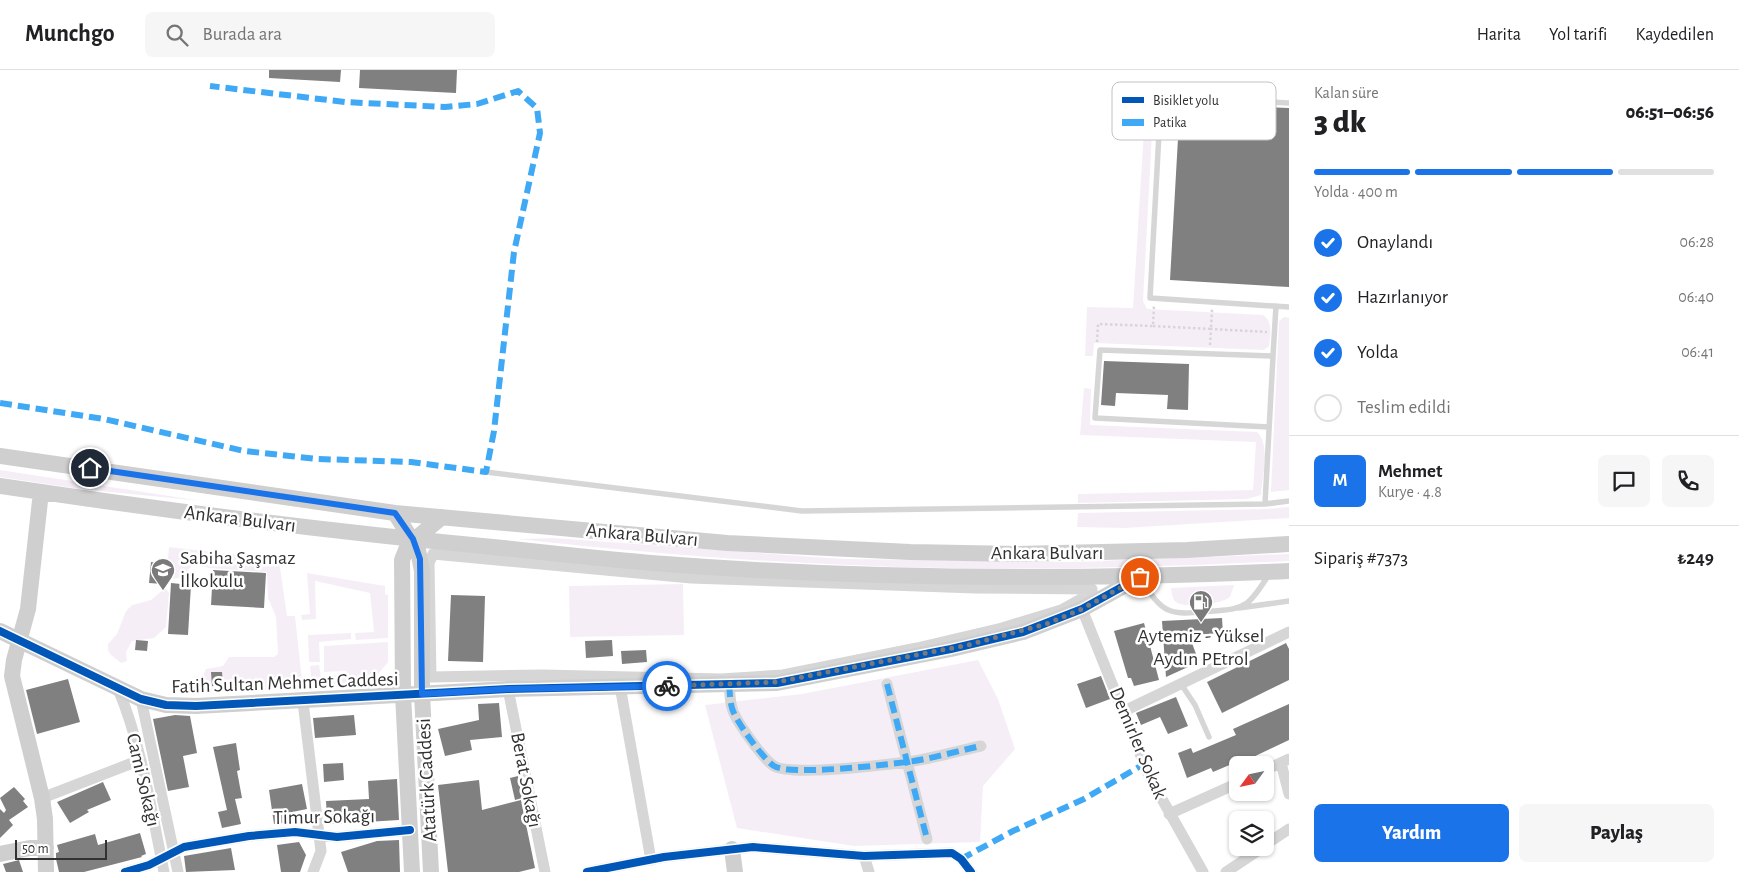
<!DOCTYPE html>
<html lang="tr">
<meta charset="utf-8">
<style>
:root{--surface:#fff;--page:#f6f6f6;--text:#202124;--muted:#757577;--line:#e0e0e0;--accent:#1a73e8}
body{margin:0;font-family:"Alegreya Sans",sans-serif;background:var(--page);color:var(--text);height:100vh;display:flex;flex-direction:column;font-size:19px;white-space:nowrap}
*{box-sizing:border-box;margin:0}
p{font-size:16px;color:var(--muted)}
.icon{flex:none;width:28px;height:28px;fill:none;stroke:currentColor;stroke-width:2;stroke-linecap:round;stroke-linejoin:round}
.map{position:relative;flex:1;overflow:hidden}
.details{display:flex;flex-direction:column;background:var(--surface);width:450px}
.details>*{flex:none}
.needle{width:32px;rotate:237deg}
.fabs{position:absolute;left:1229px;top:686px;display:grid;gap:10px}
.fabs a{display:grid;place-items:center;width:45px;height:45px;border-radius:8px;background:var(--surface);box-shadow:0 1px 4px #0004;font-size:25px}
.scale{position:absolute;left:15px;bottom:12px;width:92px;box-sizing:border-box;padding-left:5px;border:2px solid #323232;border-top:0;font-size:14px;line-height:18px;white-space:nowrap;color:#323232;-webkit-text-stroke:4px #fff;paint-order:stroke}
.pin{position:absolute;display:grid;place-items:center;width:42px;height:42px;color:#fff;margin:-21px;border:2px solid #fff;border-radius:50%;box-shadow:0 1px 5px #0007}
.courier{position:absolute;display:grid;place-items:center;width:50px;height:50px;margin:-25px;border:4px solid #1a73e8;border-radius:50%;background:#fff;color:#222;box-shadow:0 1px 6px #0007}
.head em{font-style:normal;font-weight:800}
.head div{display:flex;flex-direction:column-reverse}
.head{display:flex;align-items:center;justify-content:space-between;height:85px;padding:0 25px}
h1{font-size:32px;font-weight:800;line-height:38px}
.bar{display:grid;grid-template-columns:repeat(4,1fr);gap:8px 5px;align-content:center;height:60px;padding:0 25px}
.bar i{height:6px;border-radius:4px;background:var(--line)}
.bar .current{background:var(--accent)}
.bar p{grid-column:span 4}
.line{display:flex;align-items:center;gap:12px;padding:0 25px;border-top:1px solid var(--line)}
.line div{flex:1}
.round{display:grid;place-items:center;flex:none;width:52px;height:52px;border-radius:8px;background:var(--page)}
ol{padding:0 25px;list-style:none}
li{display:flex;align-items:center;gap:15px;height:55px}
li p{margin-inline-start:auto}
li .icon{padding:5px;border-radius:50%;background:var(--accent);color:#fff;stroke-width:4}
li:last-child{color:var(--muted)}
li i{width:28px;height:28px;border:2px solid var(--line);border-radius:50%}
.action{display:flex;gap:10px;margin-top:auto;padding:10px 25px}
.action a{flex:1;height:58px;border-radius:8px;background:var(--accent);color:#fff;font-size:20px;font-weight:800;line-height:58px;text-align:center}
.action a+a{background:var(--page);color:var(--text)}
header{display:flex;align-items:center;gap:30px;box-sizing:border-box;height:70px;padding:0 25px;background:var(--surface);border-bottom:1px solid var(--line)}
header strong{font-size:24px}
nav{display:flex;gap:28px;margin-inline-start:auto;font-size:18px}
.search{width:350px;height:45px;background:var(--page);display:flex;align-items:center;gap:12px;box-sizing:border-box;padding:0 18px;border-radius:8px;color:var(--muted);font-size:19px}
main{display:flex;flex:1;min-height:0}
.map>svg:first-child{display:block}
</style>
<header>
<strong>Munchgo</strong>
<div class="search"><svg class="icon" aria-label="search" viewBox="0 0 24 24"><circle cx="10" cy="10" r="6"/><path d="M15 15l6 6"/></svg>Burada ara</div>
<nav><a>Harita</a><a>Yol tarifi</a><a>Kaydedilen</a></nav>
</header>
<main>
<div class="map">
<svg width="1289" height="802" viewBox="0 0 1289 802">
<rect width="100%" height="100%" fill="#fff"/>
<path fill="#f6eef7" d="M1145,43l8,1 -10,187 4,8 116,6c11,8 7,19 6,31l-5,4 -170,-7 -1,13h-8l2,-49 46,1z
M1284,247l5,1v172l-18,2 8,-171z
M1084,318l7,1 -1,36 167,7c14,13 5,45 4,63l-14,4 -169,4v-9l175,-4 3,-48 -176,-7z
M0,400l202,31 -122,-12 -80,-12z
M1289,437v11l-165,10 -47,-1 1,-14 190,-4z
M553,468l290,21 227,3 219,-8v7c-146,7 -292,11 -438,4 -111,-4 -223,-14 -333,-26z
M169,477l110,13 8,56h8l7,65h-6l1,8 -92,4 -2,-18 3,-6 17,-3 6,-9h45l4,-3 -2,-37 -8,-19 -1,-26 -58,-4 -15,-5 -13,15 -15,1z
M307,503l78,13v8l3,1v43l-32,2 -1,-7 19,-1 -4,-39 -55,-12 1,38 -14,1 -1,-5 9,-1z
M683,514l1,51 -114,2 -1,-51z
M1234,515l-4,12c-8,7 -45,12 -54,5 -4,-3 -4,-9 -5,-14z
M165,518l4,5 -3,34 -12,11 -22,3 -6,11 1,9 -6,2 -10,-8 -3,-5v-6l9,-10 9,-23 6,-6 19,-5z
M351,563v6l-32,3 1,20h-11l-1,-27z
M388,572v20l-17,21 -59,2 -2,-19 9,-1 2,12 26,-3 -1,-3 -22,1v-26z
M978,590l20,39 17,50 -32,37 -3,56 -126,4 -117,-18 -32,-123 97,-11z"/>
<path fill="#808080" d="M269,0h72l-1,12 -71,-4z
M360,0h97l-1,23 -97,-5z
M1180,33l109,5v179l-119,-7z
M1104,291l85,3 -1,46 -21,-1 1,-14 -52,-2 -1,13 -14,-1z
M151,492l13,2 -1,20 -14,-1z
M213,500l53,3 -2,35 -53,-3z
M171,513l20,2 -3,50 -20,-1z
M451,525l34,1 -2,66 -35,-1z
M1222,548l1,15 -34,2 10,27 -33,15 -4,-56z
M1144,553l15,57 -25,6 -3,-8h-3l-14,-47z
M136,570l12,1 -1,10 -12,-1z
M612,570l1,16 -27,2 -1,-17z
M1286,573l3,6v31l-67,33 -15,-31z
M646,580l1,12 -25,2 -1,-13z
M211,602h11l1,13 -11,1z
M1101,606l9,23 -24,9 -9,-24z
M68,609l12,43 -43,12 -11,-44z
M1176,627l12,29 -20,8 -8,-17 -19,8 -5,-12z
M499,633l3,34 -32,3 2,10 -27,6 -7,-27 41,-9 -1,-16z
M1289,634v36l-42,20 -1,-2 -33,14 -2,-4 -24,10 -9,-25 13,-5 2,5 43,-18 -3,-6z
M175,645l15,1 7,37 -14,3 6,31 -21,4 -15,-72z
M354,645l2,20 -41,3 -2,-20z
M236,673l4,27 -3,1 5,27 -7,1 6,25 -19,4 -4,-16 9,-2 -14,-63z
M343,693l1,17 -20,2 -1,-18z
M518,706l4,22 -7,2 -5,-22z
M397,709l2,41 -66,4 -6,-5 -1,-18 43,-2 -1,-18z
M479,710l3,30 39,-10 14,68 -16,4h-71l-10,-87z
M103,712l8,18 -24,10 2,2 -19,11 -13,-21z
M302,714l5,25 -25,5 2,9 -10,1 -5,-34z
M14,717l11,12 -2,2 5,6 -19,13 4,5 -13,13v-29l4,4 2,-3 -6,-12z
M140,763l6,21 -5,2 1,1 -58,15h-25l-3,-13v-6l3,-1 -2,-7 38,-11 3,11z
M399,770l1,32h-52l-7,-20 36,-11z
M299,772l7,13 -6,17h-19l-4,-27z
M231,778l4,22 -49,2 -2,-16z
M19,790l4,12h-17l-3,-8z"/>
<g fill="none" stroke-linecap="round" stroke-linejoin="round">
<path stroke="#d6d6d6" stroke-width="2.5" stroke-dasharray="2.5 2.5" stroke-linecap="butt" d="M1153,256l58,3 1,-20
M1097,272l1,-18 55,2 1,-21
M1210,275l1,-16 56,3"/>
<path stroke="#d6d6d6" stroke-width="5.5" d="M1289,33l-128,-6 -11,201 139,9
M1273,286l3,-50
M1269,357l-174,-9 5,-68 173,6 -8,148 24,-3
M486,402l316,39 463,-7
M1140,507c24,40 30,38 73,34 12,-1 24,-1 34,-8 9,-7 15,-19 22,-28
M1239,538l50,-7
M1181,614l14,21 14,32"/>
<path stroke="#d6d6d6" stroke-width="11" d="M433,484l258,24 284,10 117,1v4l-31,17 -59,18 -85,20 -134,27 -62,4 -178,-4 -112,2 -2,-114z
M1082,539l67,167 54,96
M887,614l40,155
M729,615c1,8 1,16 3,23 3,12 31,51 42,58 17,10 109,-1 133,-4 24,-3 50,-11 74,-16
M620,616l31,174
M118,619c23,53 34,125 46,183
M508,619l37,183
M141,629l37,173
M303,632l18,149 -8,21
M1122,642l167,-80
M1281,693l8,31
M1265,700l24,-11
M42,728l98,-38
M1169,744l69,-31
M1265,775l24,-16
M864,786l5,16
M125,802l24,-7 35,-18 65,-11 46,-4 42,5 73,-7
M587,802l77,-15 89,-10 111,9 88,-3 9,6 10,13
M1226,802l36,-24"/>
<path stroke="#cfcfcf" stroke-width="16" d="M0,386l395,57 332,30 183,9 107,2 170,-4 102,-6
M0,416c167,25 335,46 503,62 54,6 108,12 162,16 208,16 416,16 624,7
M41,422l-13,117 -14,51 -2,16 30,122 3,21 1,53
M395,443l23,37 4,21v123l9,178
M0,561l141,68 25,6 30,1 312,-17 269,-6 174,-34 72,-17 59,-23 58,-32
M732,779l3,23
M0,784l30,-6h16
M412,802l-9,-178 -1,-134 6,-15 34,-28"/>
<path stroke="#3fa9f5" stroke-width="6" stroke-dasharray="12 6" stroke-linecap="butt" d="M0,333l104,16 140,32 74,8 93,3 75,10 8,-41 20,-179 26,-119 -3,-25 -19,-17 -41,13 -32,3 -100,-5 -135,-16
M887,614l40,155
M729,615c1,8 1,16 3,23 3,12 31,51 42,58 17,10 109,-1 133,-4 24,-3 50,-11 74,-16
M961,789l52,-28 71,-32 60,-35"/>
<g stroke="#fff" stroke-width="11">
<path id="cycleway" d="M0,561l141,68 25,6 30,1 312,-17 269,-6 174,-34 72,-17 59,-23 58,-32
M125,802l24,-7 35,-18 65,-11 46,-4 42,5 73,-7
M587,802l77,-15 89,-10 111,9 88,-3 9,6 10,13"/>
</g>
<use href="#cycleway" stroke="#0057b8" stroke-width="8"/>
</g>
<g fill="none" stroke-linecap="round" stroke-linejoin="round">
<path stroke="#7a7a7a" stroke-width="5" stroke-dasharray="0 9" d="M667,616l110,-4 191,-37 78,-21 36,-15 58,-32"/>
<path stroke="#1a73e8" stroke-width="6" d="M90,398l305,45 18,26 7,20 2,135 86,-5 159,-3"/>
</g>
<defs>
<g id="school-pin" transform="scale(1.25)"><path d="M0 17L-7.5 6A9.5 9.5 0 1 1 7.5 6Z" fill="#7a7a7a" stroke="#fff"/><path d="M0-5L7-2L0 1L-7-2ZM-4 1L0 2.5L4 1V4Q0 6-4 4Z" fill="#fff"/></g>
<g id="fuel-pin" transform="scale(1.25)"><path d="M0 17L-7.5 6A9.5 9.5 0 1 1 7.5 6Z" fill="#7a7a7a" stroke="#fff"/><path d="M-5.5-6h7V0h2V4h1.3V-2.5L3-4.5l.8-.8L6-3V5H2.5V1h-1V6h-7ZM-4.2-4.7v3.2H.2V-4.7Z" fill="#fff"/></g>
</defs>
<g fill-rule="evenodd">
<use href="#school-pin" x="163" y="500"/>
<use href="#fuel-pin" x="1201" y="532"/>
</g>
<g text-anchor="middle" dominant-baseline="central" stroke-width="5" stroke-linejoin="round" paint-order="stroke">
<g font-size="20" fill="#323232" stroke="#fff">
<text transform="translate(240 449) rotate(7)">Ankara Bulvarı</text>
<text transform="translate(642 465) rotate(5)">Ankara Bulvarı</text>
<text x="1047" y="483">Ankara Bulvarı</text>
<text transform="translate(285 613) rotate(-2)">Fatih Sultan Mehmet Caddesi</text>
<text transform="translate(1138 673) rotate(67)">Demirler Sokak</text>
<text transform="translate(143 710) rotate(77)">Cami Sokağı</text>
<text transform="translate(427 710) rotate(-93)">Atatürk Caddesi</text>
<text transform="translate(526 710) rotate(79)">Berat Sokağı</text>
<text transform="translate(324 747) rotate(-1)">Timur Sokağı</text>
</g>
<g font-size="20" fill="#323232" stroke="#fff" text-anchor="start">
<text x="180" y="488">Sabiha Şaşmaz<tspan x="180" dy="23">İlkokulu</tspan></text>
<text x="1201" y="566" text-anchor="middle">Aytemiz - Yüksel<tspan x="1201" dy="23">Aydın PEtrol</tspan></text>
</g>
</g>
<rect x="1112" y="12" width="164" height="58" rx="8" fill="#fff" stroke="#c2c2c2" stroke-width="1"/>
<rect x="1122" y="27" width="22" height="6" fill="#0057b8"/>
<rect x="1122" y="49" width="22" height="7" fill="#3fa9f5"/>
<g font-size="14" fill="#323232">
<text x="1153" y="35">Bisiklet yolu</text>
<text x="1153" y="57">Patika</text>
</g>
</svg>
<div class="fabs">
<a><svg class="needle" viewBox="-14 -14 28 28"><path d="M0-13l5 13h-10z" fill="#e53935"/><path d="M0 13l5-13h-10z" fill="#757577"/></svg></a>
<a><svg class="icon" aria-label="layers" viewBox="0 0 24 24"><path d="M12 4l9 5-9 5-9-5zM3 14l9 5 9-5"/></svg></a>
</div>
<div class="scale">50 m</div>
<div class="pin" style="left:1140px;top:507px;background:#ea580c"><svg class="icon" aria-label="bag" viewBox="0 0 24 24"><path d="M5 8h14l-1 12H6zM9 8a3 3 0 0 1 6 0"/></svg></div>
<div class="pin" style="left:90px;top:398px;background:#1f2937"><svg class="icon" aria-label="home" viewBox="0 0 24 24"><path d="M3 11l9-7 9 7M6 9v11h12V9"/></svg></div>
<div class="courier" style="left:667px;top:616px"><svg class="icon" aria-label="bike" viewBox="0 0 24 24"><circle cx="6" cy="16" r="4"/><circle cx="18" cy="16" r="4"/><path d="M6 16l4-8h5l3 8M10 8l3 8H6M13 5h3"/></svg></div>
</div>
<section class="details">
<div class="head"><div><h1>3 dk</h1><p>Kalan süre</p></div><em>06:51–06:56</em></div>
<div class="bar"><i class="current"></i><i class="current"></i><i class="current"></i><i></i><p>Yolda · 400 m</p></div>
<ol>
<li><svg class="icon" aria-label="check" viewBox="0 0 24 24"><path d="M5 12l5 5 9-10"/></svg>Onaylandı<p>06:28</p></li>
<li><svg class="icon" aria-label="check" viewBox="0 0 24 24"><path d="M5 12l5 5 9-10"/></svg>Hazırlanıyor<p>06:40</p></li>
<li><svg class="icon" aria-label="check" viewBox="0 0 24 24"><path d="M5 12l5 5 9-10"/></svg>Yolda<p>06:41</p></li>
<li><i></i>Teslim edildi</li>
</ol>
<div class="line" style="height:90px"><b class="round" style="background:var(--accent);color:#fff">M</b><div><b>Mehmet</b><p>Kurye · 4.8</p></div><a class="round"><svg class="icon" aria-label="chat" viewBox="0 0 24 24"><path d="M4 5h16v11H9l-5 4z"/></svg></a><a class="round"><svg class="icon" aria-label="phone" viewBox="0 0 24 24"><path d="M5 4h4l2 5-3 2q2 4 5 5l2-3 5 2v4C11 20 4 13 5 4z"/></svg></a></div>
<div class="line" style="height:65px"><div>Sipariş #7373</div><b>₺249</b></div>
<div class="action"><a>Yardım</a><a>Paylaş</a></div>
</section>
</main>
